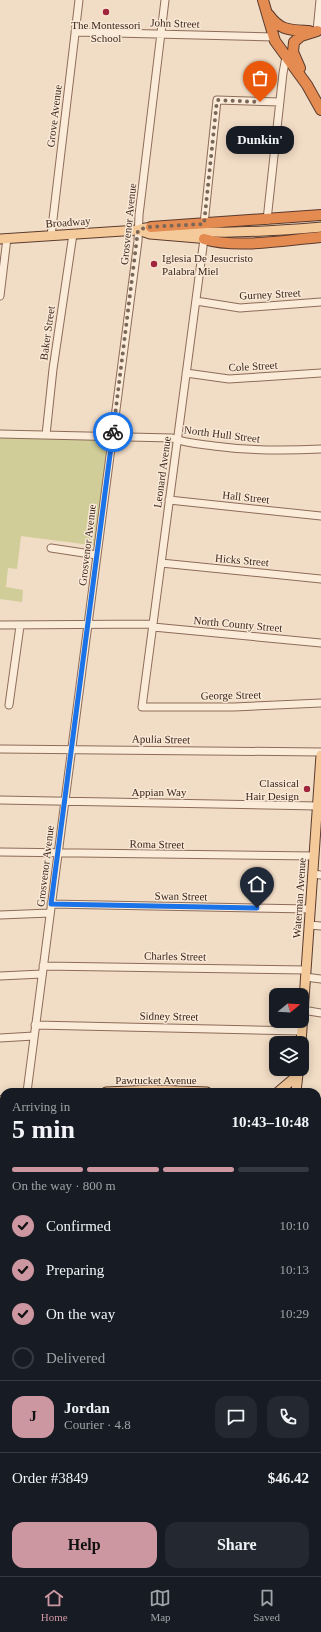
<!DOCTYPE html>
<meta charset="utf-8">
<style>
:root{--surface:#171b24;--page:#242831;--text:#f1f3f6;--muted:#9ea1a6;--line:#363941;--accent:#cd97a2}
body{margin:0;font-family:Georgia,serif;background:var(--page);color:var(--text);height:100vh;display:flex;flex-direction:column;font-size:15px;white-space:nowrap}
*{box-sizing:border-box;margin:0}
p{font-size:13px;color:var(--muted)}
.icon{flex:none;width:22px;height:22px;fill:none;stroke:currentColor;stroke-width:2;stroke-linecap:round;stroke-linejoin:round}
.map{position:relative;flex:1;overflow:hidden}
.panel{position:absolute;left:0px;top:1088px;width:321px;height:488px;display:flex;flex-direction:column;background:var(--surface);border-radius:12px 12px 0 0;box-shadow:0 2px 10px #0003}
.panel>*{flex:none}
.needle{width:26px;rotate:72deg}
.controls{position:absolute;left:269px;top:988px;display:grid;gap:8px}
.controls a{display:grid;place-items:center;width:40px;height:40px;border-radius:8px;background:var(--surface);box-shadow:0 2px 10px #0003;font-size:20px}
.pin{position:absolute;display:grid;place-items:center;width:34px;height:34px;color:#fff;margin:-41px -17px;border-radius:50% 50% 50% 0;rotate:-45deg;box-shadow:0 0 4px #0007}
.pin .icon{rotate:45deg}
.courier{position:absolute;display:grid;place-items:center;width:40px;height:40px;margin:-20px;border:3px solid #1a73e8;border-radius:50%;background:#fff;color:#222;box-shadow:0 1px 5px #0007}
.bubble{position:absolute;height:28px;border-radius:12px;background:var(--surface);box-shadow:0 2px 10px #0003;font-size:13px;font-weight:700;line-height:28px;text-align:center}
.headline em{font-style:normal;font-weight:700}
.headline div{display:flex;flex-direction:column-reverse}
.headline{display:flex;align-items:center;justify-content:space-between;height:68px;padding:0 12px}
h1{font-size:26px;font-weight:700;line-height:30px}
.bar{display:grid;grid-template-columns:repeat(4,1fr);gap:6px 4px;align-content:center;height:48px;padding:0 12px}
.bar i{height:5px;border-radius:3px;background:var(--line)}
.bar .on{background:var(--accent)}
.bar p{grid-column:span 4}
.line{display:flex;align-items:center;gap:10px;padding:0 12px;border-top:1px solid var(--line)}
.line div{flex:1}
.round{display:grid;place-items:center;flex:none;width:42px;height:42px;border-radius:12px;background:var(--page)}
ol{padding:0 12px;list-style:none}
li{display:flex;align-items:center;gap:12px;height:44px}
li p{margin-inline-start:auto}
li .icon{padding:4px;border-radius:50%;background:var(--accent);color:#111;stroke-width:4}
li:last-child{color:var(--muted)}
li i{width:22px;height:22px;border:2px solid var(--line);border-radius:50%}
.action{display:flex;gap:8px;margin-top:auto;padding:8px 12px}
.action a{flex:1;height:46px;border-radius:12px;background:var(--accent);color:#111;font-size:16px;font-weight:700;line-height:46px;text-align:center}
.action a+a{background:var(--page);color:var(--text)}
.tab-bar{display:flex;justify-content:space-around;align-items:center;height:56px;border-top:1px solid var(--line);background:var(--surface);font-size:11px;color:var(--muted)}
.tab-bar a{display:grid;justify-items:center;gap:2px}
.tab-bar .on{color:var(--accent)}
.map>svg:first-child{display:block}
</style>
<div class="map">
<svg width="321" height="1576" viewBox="0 0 321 1576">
<rect width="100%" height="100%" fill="#f1dcc5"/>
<path fill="#d0cd98" d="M0,434l110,2 -12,110 -77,-10 -4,33 -9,-1 -2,19 17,3 -1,12 -22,-3z
M317,1127l4,1v104l-4,-1z
M317,1245h4v66h-4z
M0,1276h4v26h-4z
M317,1344l4,1v34l-4,-4z
M0,1413l4,3v156h2v4h-6z
M321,1413v35l-4,-1v-17z
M168,1572h128l17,4h-134z"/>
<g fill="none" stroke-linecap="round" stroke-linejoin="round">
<g stroke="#8d6c59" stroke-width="9">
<path id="minor" d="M317,31l3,-31
M75,32l199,5
M267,220l16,-147 3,-16
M204,224l13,-124 63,2
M51,236l28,-236
M204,239l-62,468h92l87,-4
M0,296l7,-58
M196,301l44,7 81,-6
M186,373l43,6 92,-6
M0,434l172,4c13,5 27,6 42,8 37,5 70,5 107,3
M46,435l7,-66 20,-135
M169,500l152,16
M51,548l46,7
M161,563l160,16
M0,625l153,-1
M153,627l168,16
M9,705l11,-79
M0,749l321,3
M0,800l317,6
M0,852l314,4
M313,874l8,1
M51,904l259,5
M0,915l50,-2
M309,925l12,1
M43,966l263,4
M0,976l42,-2
M305,977l16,2
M303,1010l18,3
M35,1025l266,6
M0,1038l34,-2
M27,1092l111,-851 1,-26 26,-215
M317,1317l4,1"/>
</g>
<g stroke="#5b3b2e" stroke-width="11">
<path id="major" d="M138,230l12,4 60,5
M0,239l138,-9c16,-7 57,2 76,2 36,1 71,-2 107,-5
M301,1043l20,-288
M106,1092l47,-2 54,2
M278,1092l20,-17
M296,1092l2,-18
M0,1101l4,-1
M317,1103l4,1
M132,1576l2,-4"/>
</g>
<g stroke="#5b3b2e" stroke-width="12">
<path id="highway" d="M263,0l12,41 32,44 14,25
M269,15c11,16 22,15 40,16
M300,68l-7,-16 1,-10 7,-6 16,-5
M151,227l170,-12
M204,239c33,10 82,1 117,-2"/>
</g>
<use href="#minor" stroke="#fbebd9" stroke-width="7"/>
<use href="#major" stroke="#f5ca9b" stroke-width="9"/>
<use href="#highway" stroke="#e48b51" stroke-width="10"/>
</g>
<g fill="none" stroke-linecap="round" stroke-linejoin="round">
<path stroke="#7b6758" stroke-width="4" stroke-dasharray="0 7.2" d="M113,432l25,-202 10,-3 56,-3 13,-124 43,2"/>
<path stroke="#1a73e8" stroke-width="5" d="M113,432l-62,472 206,4"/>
</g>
<g fill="#a0263b" stroke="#f8e8d5" stroke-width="1.5">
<circle cx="106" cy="12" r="4"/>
<circle cx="154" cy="264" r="4"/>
<circle cx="307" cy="789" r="4"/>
</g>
<g text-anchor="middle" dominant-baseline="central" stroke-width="3" stroke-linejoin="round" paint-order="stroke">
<g font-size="11" fill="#3c281e" stroke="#f8e8d5">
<text transform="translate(175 23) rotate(2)">John Street</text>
<text transform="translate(54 116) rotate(-83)">Grove Avenue</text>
<text transform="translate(68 222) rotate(-4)">Broadway</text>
<text transform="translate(128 224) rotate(-84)">Grosvenor Avenue</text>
<text transform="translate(270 294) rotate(-3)">Gurney Street</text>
<text transform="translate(47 333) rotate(-82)">Baker Street</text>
<text transform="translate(253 366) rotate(-3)">Cole Street</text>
<text transform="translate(222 434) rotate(7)">North Hull Street</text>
<text transform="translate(162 472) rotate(-82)">Leonard Avenue</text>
<text transform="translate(246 497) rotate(6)">Hall Street</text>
<text transform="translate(87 545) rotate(-83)">Grosvenor Avenue</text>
<text transform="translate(242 560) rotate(5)">Hicks Street</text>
<text transform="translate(238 624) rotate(5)">North County Street</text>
<text transform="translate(231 695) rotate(-1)">George Street</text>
<text transform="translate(161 739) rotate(1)">Apulia Street</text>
<text x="159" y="792">Appian Way</text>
<text transform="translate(157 844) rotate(1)">Roma Street</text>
<text transform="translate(45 866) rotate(-83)">Grosvenor Avenue</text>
<text transform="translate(181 896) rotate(1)">Swan Street</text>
<text transform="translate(299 898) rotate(-86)">Waterman Avenue</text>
<text transform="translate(175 956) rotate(1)">Charles Street</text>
<text transform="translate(169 1016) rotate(1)">Sidney Street</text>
<text x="156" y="1080">Pawtucket Avenue</text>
</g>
<g font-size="11" fill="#3c281e" stroke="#f8e8d5">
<text x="106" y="25">The Montessori<tspan x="106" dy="13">School</tspan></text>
<text x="162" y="258" text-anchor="start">Iglesia De Jesucristo<tspan x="162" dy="13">Palabra Miel</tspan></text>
<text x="299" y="783" text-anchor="end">Classical<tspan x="299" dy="13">Hair Design</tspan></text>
</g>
</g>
</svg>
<div class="controls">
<a><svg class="needle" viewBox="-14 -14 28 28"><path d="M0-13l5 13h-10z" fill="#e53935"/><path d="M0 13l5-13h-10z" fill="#9ea1a6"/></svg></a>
<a><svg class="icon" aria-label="layers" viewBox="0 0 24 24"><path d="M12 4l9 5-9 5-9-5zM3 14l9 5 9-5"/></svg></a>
</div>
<div class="pin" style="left:260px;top:102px;background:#ea580c"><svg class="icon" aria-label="bag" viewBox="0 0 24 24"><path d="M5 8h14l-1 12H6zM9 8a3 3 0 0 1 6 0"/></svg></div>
<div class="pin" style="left:257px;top:908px;background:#1f2937"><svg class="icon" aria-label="home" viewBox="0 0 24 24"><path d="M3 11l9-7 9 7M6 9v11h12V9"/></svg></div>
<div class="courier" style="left:113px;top:432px"><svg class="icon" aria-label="bike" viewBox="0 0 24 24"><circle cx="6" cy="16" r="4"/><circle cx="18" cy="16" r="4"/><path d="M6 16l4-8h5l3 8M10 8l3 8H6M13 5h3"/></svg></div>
<div class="bubble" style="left:226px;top:126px;width:68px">Dunkin'</div>
<section class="panel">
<div class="headline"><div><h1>5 min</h1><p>Arriving in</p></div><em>10:43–10:48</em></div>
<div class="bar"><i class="on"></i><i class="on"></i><i class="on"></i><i></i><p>On the way · 800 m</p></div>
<ol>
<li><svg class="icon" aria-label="check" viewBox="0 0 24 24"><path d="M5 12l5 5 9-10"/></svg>Confirmed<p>10:10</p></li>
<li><svg class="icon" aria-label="check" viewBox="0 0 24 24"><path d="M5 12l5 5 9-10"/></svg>Preparing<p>10:13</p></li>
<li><svg class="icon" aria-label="check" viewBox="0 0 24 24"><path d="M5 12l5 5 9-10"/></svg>On the way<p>10:29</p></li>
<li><i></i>Delivered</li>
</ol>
<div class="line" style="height:72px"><b class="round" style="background:var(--accent);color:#111">J</b><div><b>Jordan</b><p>Courier · 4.8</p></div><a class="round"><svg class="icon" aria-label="chat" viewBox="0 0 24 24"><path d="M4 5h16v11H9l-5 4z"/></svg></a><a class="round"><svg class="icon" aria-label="phone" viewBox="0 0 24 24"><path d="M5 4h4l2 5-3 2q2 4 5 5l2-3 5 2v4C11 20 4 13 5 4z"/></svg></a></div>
<div class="line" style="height:52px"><div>Order #3849</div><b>$46.42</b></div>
<div class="action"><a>Help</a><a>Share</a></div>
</section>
</div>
<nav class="tab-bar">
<a class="on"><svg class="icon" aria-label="home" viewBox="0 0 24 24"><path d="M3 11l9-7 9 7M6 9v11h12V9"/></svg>Home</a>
<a><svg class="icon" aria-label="map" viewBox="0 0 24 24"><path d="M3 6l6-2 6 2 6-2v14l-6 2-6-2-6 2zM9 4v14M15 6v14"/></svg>Map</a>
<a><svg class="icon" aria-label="saved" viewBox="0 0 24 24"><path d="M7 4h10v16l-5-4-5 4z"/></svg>Saved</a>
</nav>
